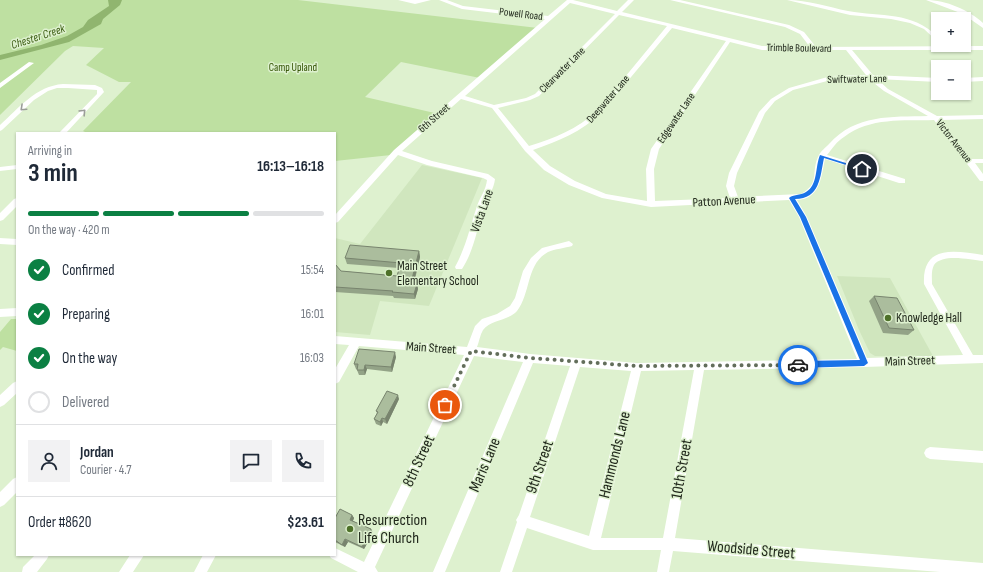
<!DOCTYPE html>
<meta charset="utf-8">
<style>
:root{--surface:#fff;--page:#f2f2f3;--text:#1f2937;--muted:#747a83;--line:#e0e1e3;--accent:#0b8043}
body{margin:0;font-family:"Sofia Sans Condensed",sans-serif;background:var(--page);color:var(--text);height:100vh;display:flex;flex-direction:column;font-size:15px;white-space:nowrap}
*{box-sizing:border-box;margin:0}
p{font-size:13px;color:var(--muted)}
.icon{flex:none;width:22px;height:22px;fill:none;stroke:currentColor;stroke-width:2;stroke-linecap:round;stroke-linejoin:round}
.map{position:relative;flex:1;overflow:hidden}
.panel{position:absolute;left:16px;top:132px;width:320px;height:424px;display:flex;flex-direction:column;background:var(--surface);border-radius:0px;box-shadow:0 1px 3px #0004}
.panel>*{flex:none}
.fabs{position:absolute;left:931px;top:12px;display:grid;gap:8px}
.fabs a{display:grid;place-items:center;width:40px;height:40px;border-radius:0px;background:var(--surface);box-shadow:0 1px 3px #0004;font-size:20px}
.pin{position:absolute;display:grid;place-items:center;width:34px;height:34px;color:#fff;margin:-17px;border:2px solid #fff;border-radius:50%;box-shadow:0 1px 4px #0007}
.courier{position:absolute;display:grid;place-items:center;width:40px;height:40px;margin:-20px;border:3px solid #1a73e8;border-radius:50%;background:#fff;color:#222;box-shadow:0 1px 5px #0007}
.summary em{font-style:normal;font-weight:700}
.summary div{display:flex;flex-direction:column-reverse}
.summary{display:flex;align-items:center;justify-content:space-between;height:68px;padding:0 12px}
h1{font-size:26px;font-weight:700;line-height:30px}
.bar{display:grid;grid-template-columns:repeat(4,1fr);gap:6px 4px;align-content:center;height:48px;padding:0 12px}
.bar i{height:5px;border-radius:3px;background:var(--line)}
.bar .on{background:var(--accent)}
.bar p{grid-column:span 4}
.line{display:flex;align-items:center;gap:10px;padding:0 12px;border-top:1px solid var(--line)}
.line div{flex:1}
.round{display:grid;place-items:center;flex:none;width:42px;height:42px;border-radius:0px;background:var(--page)}
ol{padding:0 12px;list-style:none}
li{display:flex;align-items:center;gap:12px;height:44px}
li p{margin-inline-start:auto}
li .icon{padding:4px;border-radius:50%;background:var(--accent);color:#fff;stroke-width:4}
li:last-child{color:var(--muted)}
li i{width:22px;height:22px;border:2px solid var(--line);border-radius:50%}
.map>svg:first-child{display:block}
</style>
<div class="map">
<svg width="983" height="572" viewBox="0 0 983 572">
<rect width="100%" height="100%" fill="#def1cf"/>
<path fill="#d0e6be" d="M422,165l60,13 -53,128 -49,-5 -10,34 -35,-3v-94l25,6z
M837,276l53,2 43,78h-58l-5,-3 -11,-23z"/>
<path fill="#bee0a1" d="M0,0h298l240,28 -58,50 -79,-16 -36,35 74,17 -48,41 -56,6v-28h-248l-4,-2 48,-49h-12l-33,-17 18,-17 -31,-2 -8,5 -65,64z
M11,319h6v32l-14,-4 -3,3v-18z"/>
<path fill="#90b56f" d="M108,0h14l-2,5 -17,14 -2,5 -32,18 -69,18v-5l41,-10 26,-9 16,-9 5,-7 21,-14z"/>
<g fill="none" stroke-linecap="round" stroke-linejoin="round">
<path fill="#fff" fill-rule="evenodd" d="M398,0h33l-16,4z
M439,0h8l16,6 85,10 19,-16h6l44,11 11,-11h6l-12,12 140,34 48,1 -10,-13 -15,-7 -115,-27h10l109,25 15,7 12,15 167,-1v4h-131l21,25 65,3v4l-61,-3 11,10 49,27 46,-1v4l-42,1 30,39h12v4h-8l8,11v7h-3l-46,-61c-31,1 -64,-3 -90,17 -7,4 -12,12 -17,18l78,24v4h-6l-74,-24c-4,19 -5,40 -28,41l10,17 60,141 96,-3 -39,-71c-2,-40 31,-33 59,-29v6c-12,-1 -40,-8 -49,4 -3,6 -2,13 -2,19l41,71h10v8l-119,4 -160,3 -29,168 308,25v9h-43l-267,-21 -4,21h-12l4,-22h-68l-66,-22 -15,44h-12l17,-50 -1,-2 3,-5 51,-149 -37,-3 -88,209h-12l90,-210 -49,-6 -99,211 3,5h-20l-27,-14 -2,-3h6v-7l29,14 100,-207 -105,-9 -20,36 -4,2v-15l14,-24 -14,-1v-8l132,11 8,-21 7,-7 15,-5 13,-8 5,-8 8,-27 8,-13 11,-10 27,-7 4,3 -1,2c-7,2 -17,3 -24,6 -22,12 -17,41 -31,59 -9,10 -26,8 -34,19 -3,5 -4,12 -6,17l53,7 107,9 220,-4 -58,-142 -10,-17 -138,7 -49,-9 -33,-13 -25,-15 -19,-19 -33,-43 -31,-9 -59,52 30,10 56,13 7,5c-1,10 -7,17 -10,26 -8,22 -10,44 -23,64h-6l-1,-2c11,-20 15,-40 22,-61 3,-9 9,-16 10,-26l-4,-2 -56,-13 -29,-10 -60,67 -3,1v-8l59,-65 151,-131 -83,-10zM570,3l45,11 -80,80 -9,4 -32,7 -29,-9zM619,15l48,11 -70,85c-20,18 -42,27 -68,35l-31,-38 32,-8 9,-4zM672,28l54,13 -75,108 -5,20 1,32 -41,-7 -31,-13 -25,-15 -17,-16c26,-9 48,-18 68,-37zM730,42l32,8h84l20,25 -35,1 -42,12 -18,11 -12,13 -30,61 -3,13 4,12 -75,3 -1,-32 5,-20zM869,79l15,12 44,25c-37,1 -72,-2 -99,28 -3,3 -8,7 -10,11 -9,17 2,28 -18,39l-63,3 -4,-11 3,-13 28,-60 10,-12 18,-11 38,-10zM580,367l51,4 -42,165 -59,-19zM694,370l-31,168h-62l40,-167z
M787,0c21,0 41,7 61,11 33,6 64,0 90,26v5l-14,-13 -14,-6 -19,-4 -41,-4z
M926,0c20,0 43,10 57,23v5l-20,-14z
M29,62l5,1 -34,25v-5z
M983,77v4l-19,1v-4z
M63,84l32,1 7,3 2,4 -38,41h-7l38,-39v-4l-29,-2h-11l-9,3 -14,9 -32,30 -2,1v-6c19,-17 36,-39 63,-41z
M17,165v4l-17,2v-4z
M17,198v8l-14,14 -3,1v-8l14,-14z
M0,238l17,1v6l-17,-1z
M17,308v8l-17,1v-8z
M17,381v12l-13,12 -4,2v-12l13,-12z
M930,447l53,4v12l-53,-4 -4,-2 -2,-4 2,-4z
M17,477v15l-13,13 -4,2v-15l13,-13z
M35,555h14l-2,4 -10,13h-15l1,-5z
M130,555h14l-11,17h-14z
M203,555h13l-9,17h-13z"/>
</g>
<path fill="#93a387" d="M419,251l1,6 -6,27h3l1,5 -3,10 -21,-1 -1,-2 -58,-4v-28l6,7 56,5 2,-8 -52,-4 -2,-6z
M874,296l40,34 -6,5 -25,-2 -14,-32z
M396,357l-4,15 -25,-3 -2,6h-6l-2,-5v-1h-1l-2,-5z
M399,399l-12,25 -4,-2 -2,4 -5,-2 -2,-5 3,-6 -1,-2z
M352,515l2,3 -1,3 18,8 2,4 -9,16 -16,-7 -3,5 -10,-5v-24z"/>
<path fill="#78846e" d="M419,251l1,6 -8,32 -1,-6z
M417,284l1,5 -3,10 -1,-5z
M395,352l1,5 -4,15 -1,-5z
M365,365l2,4 -2,6 -1,-5z
M398,395l1,4 -12,25 -2,-5z
M382,418l1,4 -2,4 -1,-4z
M352,515l2,3 -2,5 -2,-3z
M371,529l2,4 -9,16 -2,-2z
M345,539l3,3 -3,5 -3,-2z"/>
<path fill="#abbd9d" stroke="#78846e" d="M350,245l69,6 -8,32 6,1 -3,10 -22,-2 1,-1 -58,-4v-23l6,7 56,5 4,-13 -56,-5z
M874,296l23,2 17,32 -25,-2z
M359,349l36,3 -4,15 -26,-2 -1,5h-7l1,-6h-4z
M387,391l11,4 -13,24 -3,-1 -2,4 -6,-3 4,-7 -2,-1z
M340,509l12,6 -2,5 21,9 -9,18 -17,-8 -3,6 -7,-5v-22z"/>
<defs><path id="oneway-chevron" d="M-2-3.5L2.5 0L-2 3.5" fill="none" stroke-width="1.6" stroke-linecap="round" stroke-linejoin="round"/></defs>
<g stroke="#9b9e99">
<use href="#oneway-chevron" transform="translate(23 108) rotate(137)"/>
<use href="#oneway-chevron" transform="translate(83 112) rotate(-46)"/>
</g>
<path fill="#1a73e8" d="M820,155l45,14 -3,1 -38,-12c-4,19 -4,41 -29,41l11,18 62,146 -4,3 -66,2 -3,-3 3,-4 62,-1 -60,-143 -11,-19c4,-4 11,-2 17,-6 12,-7 9,-25 14,-37z"/>
<g fill="none" stroke-linecap="round" stroke-linejoin="round">
<path stroke="#636e5b" stroke-width="4" stroke-dasharray="0 7.2" d="M445,405l26,-54 59,7 107,8 161,-1"/>
</g>
<g fill="#4e7129" stroke="#def1cf" stroke-width="1.5">
<circle cx="389" cy="273" r="4"/>
<circle cx="888" cy="318" r="4"/>
<circle cx="350" cy="529" r="4"/>
</g>
<g text-anchor="middle" dominant-baseline="central" stroke-width="3" stroke-linejoin="round" paint-order="stroke">
<g font-size="11" fill="#21281c" stroke="#def1cf">
<text transform="translate(521 14) rotate(7)">Powell Road</text>
<text transform="translate(799 48) rotate(1)">Trimble Boulevard</text>
<text transform="translate(562 70) rotate(-45)">Clearwater Lane</text>
<text transform="translate(857 79) rotate(-1)">Swiftwater Lane</text>
<text transform="translate(608 99) rotate(-49)">Deepwater Lane</text>
<text transform="translate(434 118) rotate(-41)">6th Street</text>
<text transform="translate(676 118) rotate(-56)">Edgewater Lane</text>
<text transform="translate(954 141) rotate(52)">Victor Avenue</text>
</g>
<g font-size="11" fill="#325202" stroke="#def1cf">
<text x="293" y="67">Camp Upland</text>
</g>
<g font-size="12" font-style="italic" fill="#3d5e14" stroke="#def1cf">
<text transform="translate(38 37) rotate(-18)">Chester Creek</text>
</g>
<g font-size="13" fill="#21281c" stroke="#def1cf">
<text transform="translate(724 201) rotate(-3)">Patton Avenue</text>
<text transform="translate(482 211) rotate(-70)">Vista Lane</text>
<text transform="translate(431 348) rotate(4)">Main Street</text>
<text transform="translate(910 361) rotate(-2)">Main Street</text>
</g>
<g font-size="13" fill="#21281c" stroke="#def1cf" text-anchor="start">
<text x="397" y="266">Main Street<tspan x="397" dy="15">Elementary School</tspan></text>
<text x="896" y="318">Knowledge Hall</text>
</g>
<g font-size="16" fill="#21281c" stroke="#def1cf">
<text transform="translate(615 455) rotate(-76)">Hammonds Lane</text>
<text transform="translate(419 461) rotate(-65)">8th Street</text>
<text transform="translate(485 465) rotate(-67)">Maris Lane</text>
<text transform="translate(540 467) rotate(-71)">9th Street</text>
<text transform="translate(682 469) rotate(-80)">10th Street</text>
<text transform="translate(751 550) rotate(5)">Woodside Street</text>
</g>
<g font-size="16" fill="#21281c" stroke="#def1cf" text-anchor="start">
<text x="358" y="520">Resurrection<tspan x="358" dy="18">Life Church</tspan></text>
</g>
</g>
</svg>
<div class="fabs">
<a>+</a>
<a>−</a>
</div>
<div class="pin" style="left:445px;top:405px;background:#ea580c"><svg class="icon" aria-label="bag" viewBox="0 0 24 24"><path d="M5 8h14l-1 12H6zM9 8a3 3 0 0 1 6 0"/></svg></div>
<div class="pin" style="left:862px;top:169px;background:#1f2937"><svg class="icon" aria-label="home" viewBox="0 0 24 24"><path d="M3 11l9-7 9 7M6 9v11h12V9"/></svg></div>
<div class="courier" style="left:798px;top:365px"><svg class="icon" aria-label="car" viewBox="0 0 24 24"><path d="M5 17H2v-5l4-1 3-4h7l3 4 3 1v5h-3M9 17h6M6 11h13"/><circle cx="7" cy="17" r="2"/><circle cx="17" cy="17" r="2"/></svg></div>
<section class="panel">
<div class="summary"><div><h1>3 min</h1><p>Arriving in</p></div><em>16:13–16:18</em></div>
<div class="bar"><i class="on"></i><i class="on"></i><i class="on"></i><i></i><p>On the way · 420 m</p></div>
<ol>
<li><svg class="icon" aria-label="check" viewBox="0 0 24 24"><path d="M5 12l5 5 9-10"/></svg>Confirmed<p>15:54</p></li>
<li><svg class="icon" aria-label="check" viewBox="0 0 24 24"><path d="M5 12l5 5 9-10"/></svg>Preparing<p>16:01</p></li>
<li><svg class="icon" aria-label="check" viewBox="0 0 24 24"><path d="M5 12l5 5 9-10"/></svg>On the way<p>16:03</p></li>
<li><i></i>Delivered</li>
</ol>
<div class="line" style="height:72px"><a class="round"><svg class="icon" aria-label="person" viewBox="0 0 24 24"><circle cx="12" cy="8" r="4"/><path d="M4 21q1-7 8-7t8 7"/></svg></a><div><b>Jordan</b><p>Courier · 4.7</p></div><a class="round"><svg class="icon" aria-label="chat" viewBox="0 0 24 24"><path d="M4 5h16v11H9l-5 4z"/></svg></a><a class="round"><svg class="icon" aria-label="phone" viewBox="0 0 24 24"><path d="M5 4h4l2 5-3 2q2 4 5 5l2-3 5 2v4C11 20 4 13 5 4z"/></svg></a></div>
<div class="line" style="height:52px"><div>Order #8620</div><b>$23.61</b></div>
</section>
</div>
